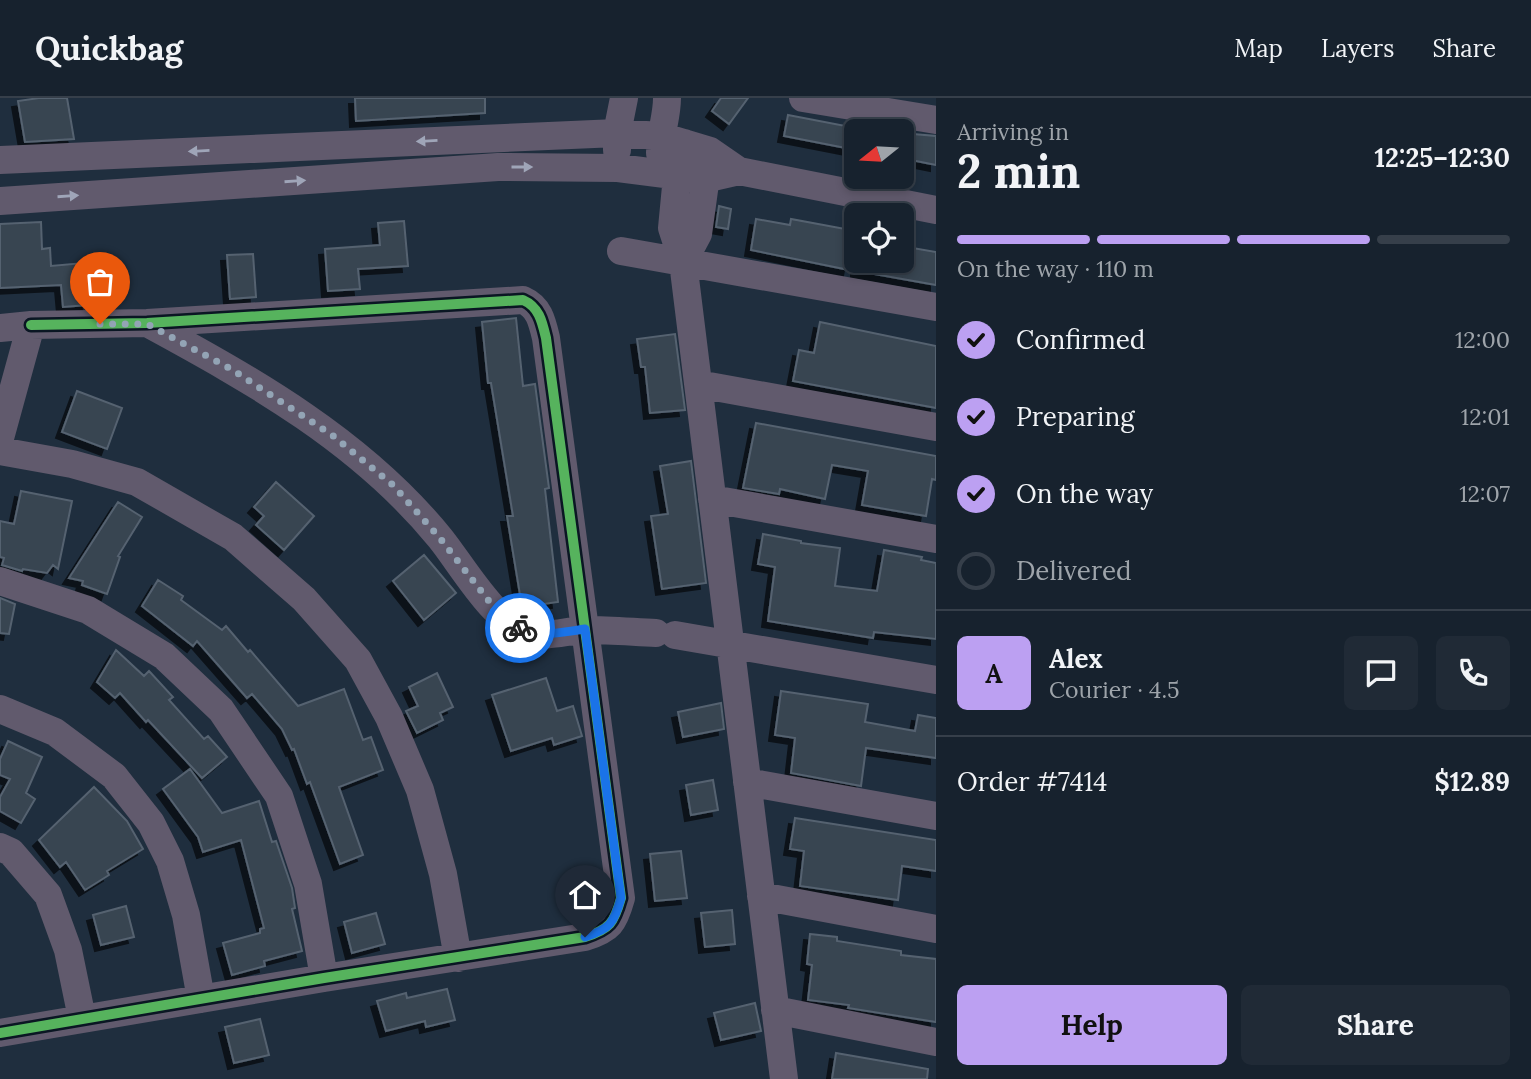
<!DOCTYPE html>
<meta charset="utf-8">
<style>
:root{--surface:#17222e;--page:#202a36;--text:#f1f3f6;--muted:#9ea4aa;--line:#363f4a;--accent:#bca0f2}
body{margin:0;font-family:Lora,serif;background:var(--page);color:var(--text);height:100vh;display:flex;flex-direction:column;font-size:26px;white-space:nowrap}
*{box-sizing:border-box;margin:0}
p{font-size:23px;color:var(--muted)}
.icon{flex:none;width:38px;height:38px;fill:none;stroke:currentColor;stroke-width:2;stroke-linecap:round;stroke-linejoin:round}
.map{position:relative;flex:1;overflow:hidden}
.details{display:flex;flex-direction:column;background:var(--surface);width:595px}
.details>*{flex:none}
.needle{width:46px;rotate:252deg}
.controls{position:absolute;left:844px;top:21px;display:grid;gap:14px}
.controls a{display:grid;place-items:center;width:70px;height:70px;border-radius:10px;background:var(--surface);box-shadow:0 4px 10px #0003,0 0 0 2px var(--line);font-size:35px}
.pin{position:absolute;display:grid;place-items:center;width:60px;height:60px;color:#fff;margin:-72px -30px;border-radius:50% 50% 50% 0;rotate:-45deg;box-shadow:0 0 7px #0007}
.pin .icon{rotate:45deg}
.courier{position:absolute;display:grid;place-items:center;width:70px;height:70px;margin:-35px;border:5px solid #1a73e8;border-radius:50%;background:#fff;color:#222;box-shadow:0 2px 9px #0007}
.head em{font-style:normal;font-weight:700}
.head div{display:flex;flex-direction:column-reverse}
.head{display:flex;align-items:center;justify-content:space-between;height:119px;padding:0 21px}
h1{font-size:46px;font-weight:700;line-height:52px}
.bar{display:grid;grid-template-columns:repeat(4,1fr);gap:10px 7px;align-content:center;height:84px;padding:0 21px}
.bar i{height:9px;border-radius:5px;background:var(--line)}
.bar .on{background:var(--accent)}
.bar p{grid-column:span 4}
.line{display:flex;align-items:center;gap:18px;padding:0 21px;border-top:2px solid var(--line)}
.line div{flex:1}
.round{display:grid;place-items:center;flex:none;width:74px;height:74px;border-radius:10px;background:var(--page)}
ol{padding:0 21px;list-style:none}
li{display:flex;align-items:center;gap:21px;height:77px}
li p{margin-inline-start:auto}
li .icon{padding:7px;border-radius:50%;background:var(--accent);color:#111;stroke-width:4}
li:last-child{color:var(--muted)}
li i{width:38px;height:38px;border:4px solid var(--line);border-radius:50%}
.action{display:flex;gap:14px;margin-top:auto;padding:14px 21px}
.action a{flex:1;height:80px;border-radius:10px;background:var(--accent);color:#111;font-size:28px;font-weight:700;line-height:80px;text-align:center}
.action a+a{background:var(--page);color:var(--text)}
header{display:flex;align-items:center;gap:42px;box-sizing:border-box;height:98px;padding:0 35px;background:var(--surface);border-bottom:2px solid var(--line)}
header strong{font-size:33px}
nav{display:flex;gap:38px;margin-inline-start:auto;font-size:24px}
main{display:flex;flex:1;min-height:0}
.map>svg:first-child{display:block}
</style>
<header>
<strong>Quickbag</strong>
<nav><a>Map</a><a>Layers</a><a>Share</a></nav>
</header>
<main>
<div class="map">
<svg width="936" height="981" viewBox="0 0 936 981">
<defs>
<filter id="shadow"><feDropShadow dx="-6" dy="6" stdDeviation="0" flood-color="#0009"/></filter>
</defs>
<rect width="100%" height="100%" fill="#1f2e3e"/>
<path fill="#384451" stroke="#556270" stroke-width="2" filter="url(#shadow)" d="M39,0h28l7,41 -49,3 -7,-41z
M355,0h130v15l-129,8z
M721,0h27l-19,26 -17,-13z
M788,17l68,13v22l-72,-14z
M901,35l35,3v29l-35,-7z
M719,108l12,3 -3,20 -12,-2z
M756,121l34,6 1,-6 65,12 -7,39 -98,-20z
M404,123l4,45 -50,3 2,20 -32,2 -3,-42 55,-4 -2,-22z
M41,124l1,27 8,-1 1,18 33,-3 4,42 -25,2 -2,-22 -61,3v-64z
M901,148l35,6v33l-79,-14v-10h44z
M253,156l3,43 -26,2 -3,-44z
M516,220l7,68 12,-2 14,104 -4,1 13,113 -36,5 -15,-91h6l-22,-133h-3l-6,-61z
M820,224l116,24v62l-143,-27 6,-31 15,3z
M675,236l10,76 -35,3 -5,-46h-4l-4,-28z
M77,293l45,17 -15,41 -45,-17z
M756,325l180,33v24l-4,-1 -6,37 -64,-11 6,-34 -36,-6 -7,34 -45,-10 -1,5 -36,-6z
M691,363l15,122 -44,6 -11,-73 17,-2 -8,-48z
M276,384l38,34 -30,34 -28,-25 8,-9 -10,-9z
M21,393l51,10 -14,68 -5,-4 -6,8 -24,-4 -1,2 -20,-6 2,-7 -4,-1v-36l14,3z
M118,404l24,15 -24,39 2,1 -13,37 -25,-9 1,-4 -14,-3z
M763,436l38,7v2l39,5 -5,38 42,5 7,-41 38,7 -1,3 15,3v76l-62,-7 -1,6 -105,-17 7,-54 -17,-3z
M424,457l32,38 -32,27 -31,-39z
M158,482l25,16 -2,4 41,30 4,-4 22,26 2,-2 48,56 46,-17 19,51 8,-3 12,33 -44,17 24,68 -23,9 -30,-82 -3,2 -13,-35 -2,1 -10,-21 -30,-35 -5,4 -50,-57 -4,5 -51,-40z
M0,500l15,6 -6,30 -9,-1z
M116,552l28,26 5,-5 24,26 -4,3 35,39 4,-3 19,21 -25,21 -54,-58 -2,2 -26,-29 -5,5 -18,-16z
M437,575l16,34 -13,6 3,7 -26,13 -11,-22 12,-5 -9,-19z
M546,580l11,33 16,-5 9,30 -28,9 -2,-7 -41,13 -19,-56z
M781,593l87,13 -3,18 50,9 3,-16 18,3v40l-70,-10 -5,38 -70,-13 4,-35 -20,-3z
M721,605l3,26 -41,8 -5,-25z
M8,643l34,16 -16,36 9,6 -14,24 -21,-12v-14l10,-18 -10,-4v-16z
M190,671l32,44 37,-12 13,41 4,-1 16,47 3,20 -3,1 10,42 -38,10 1,5 -33,9 -9,-32 37,-10v-4l4,-1 -23,-88 -38,12 -5,-15 -35,-48z
M713,682l5,30 -27,5 -5,-30z
M94,689l33,34 16,28 -36,22 2,4 -24,15 -19,-28 -6,5 -21,-27z
M795,720l141,22v31l-34,-5 -4,34 -98,-14 4,-35 -14,-2z
M681,753l6,47 -32,3 -5,-47z
M126,808l8,31 -33,8 -8,-30z
M732,812l3,34 -30,3 -4,-34z
M376,815l9,31 -33,9 -8,-31z
M810,836l27,3v4l64,10v4l35,4v63l-88,-14 1,-3 -41,-5 4,-35 -5,-1z
M447,891l8,31 -29,7 -1,-6 -39,10 -9,-30 29,-8 1,5z
M755,905l6,28 -40,9 -7,-27z
M260,921l9,36 -35,8 -9,-36z
M836,955l92,16 -1,10h-95z"/>
<g fill="none" stroke-linecap="round" stroke-linejoin="round">
<path stroke="#615a6d" stroke-width="28" d="M803,0l133,22
M684,45l-7,33 -5,52 11,34 101,817
M617,52v-17l7,-35
M660,55c0,-19 7,-36 7,-55
M0,62l617,-27 43,3 50,15 29,20 197,39
M0,103l498,-34 120,1 86,11 35,-8
M621,153l315,56
M683,164l15,-28 10,-73
M147,225c107,58 215,119 293,215 22,27 54,85 89,95 18,5 40,-3 58,-3 23,0 46,2 69,3
M0,230l31,-3 -31,113
M698,286l238,43
M0,353l72,13 65,18 96,55 71,62 54,61 31,57 31,73 23,84 15,84
M712,401l224,40
M0,483l88,29 76,46 57,54 58,86 29,88 16,94
M675,537l261,45
M0,611l55,23 59,44 37,47 19,38 16,54 15,84
M747,684l189,34
M0,749l11,5 37,43 20,55 14,68
M761,798l175,33
M775,912l161,32
M0,935l324,-55 261,-41c25,-8 29,-14 36,-39l-75,-560c-4,-17 -7,-31 -23,-38l-376,23 -116,2"/>
<g stroke="#0a1623" stroke-width="15">
<path id="cycleway" d="M0,935l324,-55 261,-41c25,-8 29,-14 36,-39l-75,-560c-4,-17 -7,-31 -23,-38l-376,23 -116,2"/>
</g>
<use href="#cycleway" stroke="#56b35d" stroke-width="10"/>
</g>
<defs><path id="oneway-solid" d="M-6-.8H1V-3.2L6.5 0L1 3.2V.8H-6Z" transform="scale(1.75)"/></defs>
<g fill="#9fa5b8">
<use href="#oneway-solid" transform="translate(427 43) rotate(177)"/>
<use href="#oneway-solid" transform="translate(199 53) rotate(177)"/>
<use href="#oneway-solid" transform="translate(522 69)"/>
<use href="#oneway-solid" transform="translate(295 83) rotate(-4)"/>
<use href="#oneway-solid" transform="translate(68 98) rotate(-4)"/>
</g>
<g fill="none" stroke-linecap="round" stroke-linejoin="round">
<path stroke="#93a4b5" stroke-width="7" stroke-dasharray="0 12.6" d="M100,226h47l84,45 101,66 61,50 46,52 50,64 19,21 12,6"/>
<path stroke="#1a73e8" stroke-width="9" d="M520,530c19,10 44,4 65,1l36,269c-7,25 -11,31 -36,39"/>
</g>
</svg>
<div class="controls">
<a><svg class="needle" viewBox="-14 -14 28 28"><path d="M0-13l5 13h-10z" fill="#e53935"/><path d="M0 13l5-13h-10z" fill="#9ea4aa"/></svg></a>
<a><svg class="icon" aria-label="locate" viewBox="0 0 24 24"><circle cx="12" cy="12" r="6"/><path d="M12 2v4M12 18v4M2 12h4M18 12h4"/></svg></a>
</div>
<div class="pin" style="left:100px;top:226px;background:#ea580c"><svg class="icon" aria-label="bag" viewBox="0 0 24 24"><path d="M5 8h14l-1 12H6zM9 8a3 3 0 0 1 6 0"/></svg></div>
<div class="pin" style="left:585px;top:839px;background:#1f2937"><svg class="icon" aria-label="home" viewBox="0 0 24 24"><path d="M3 11l9-7 9 7M6 9v11h12V9"/></svg></div>
<div class="courier" style="left:520px;top:530px"><svg class="icon" aria-label="bike" viewBox="0 0 24 24"><circle cx="6" cy="16" r="4"/><circle cx="18" cy="16" r="4"/><path d="M6 16l4-8h5l3 8M10 8l3 8H6M13 5h3"/></svg></div>
</div>
<section class="details">
<div class="head"><div><h1>2 min</h1><p>Arriving in</p></div><em>12:25–12:30</em></div>
<div class="bar"><i class="on"></i><i class="on"></i><i class="on"></i><i></i><p>On the way · 110 m</p></div>
<ol>
<li><svg class="icon" aria-label="check" viewBox="0 0 24 24"><path d="M5 12l5 5 9-10"/></svg>Confirmed<p>12:00</p></li>
<li><svg class="icon" aria-label="check" viewBox="0 0 24 24"><path d="M5 12l5 5 9-10"/></svg>Preparing<p>12:01</p></li>
<li><svg class="icon" aria-label="check" viewBox="0 0 24 24"><path d="M5 12l5 5 9-10"/></svg>On the way<p>12:07</p></li>
<li><i></i>Delivered</li>
</ol>
<div class="line" style="height:126px"><b class="round" style="background:var(--accent);color:#111">A</b><div><b>Alex</b><p>Courier · 4.5</p></div><a class="round"><svg class="icon" aria-label="chat" viewBox="0 0 24 24"><path d="M4 5h16v11H9l-5 4z"/></svg></a><a class="round"><svg class="icon" aria-label="phone" viewBox="0 0 24 24"><path d="M5 4h4l2 5-3 2q2 4 5 5l2-3 5 2v4C11 20 4 13 5 4z"/></svg></a></div>
<div class="line" style="height:91px"><div>Order #7414</div><b>$12.89</b></div>
<div class="action"><a>Help</a><a>Share</a></div>
</section>
</main>
